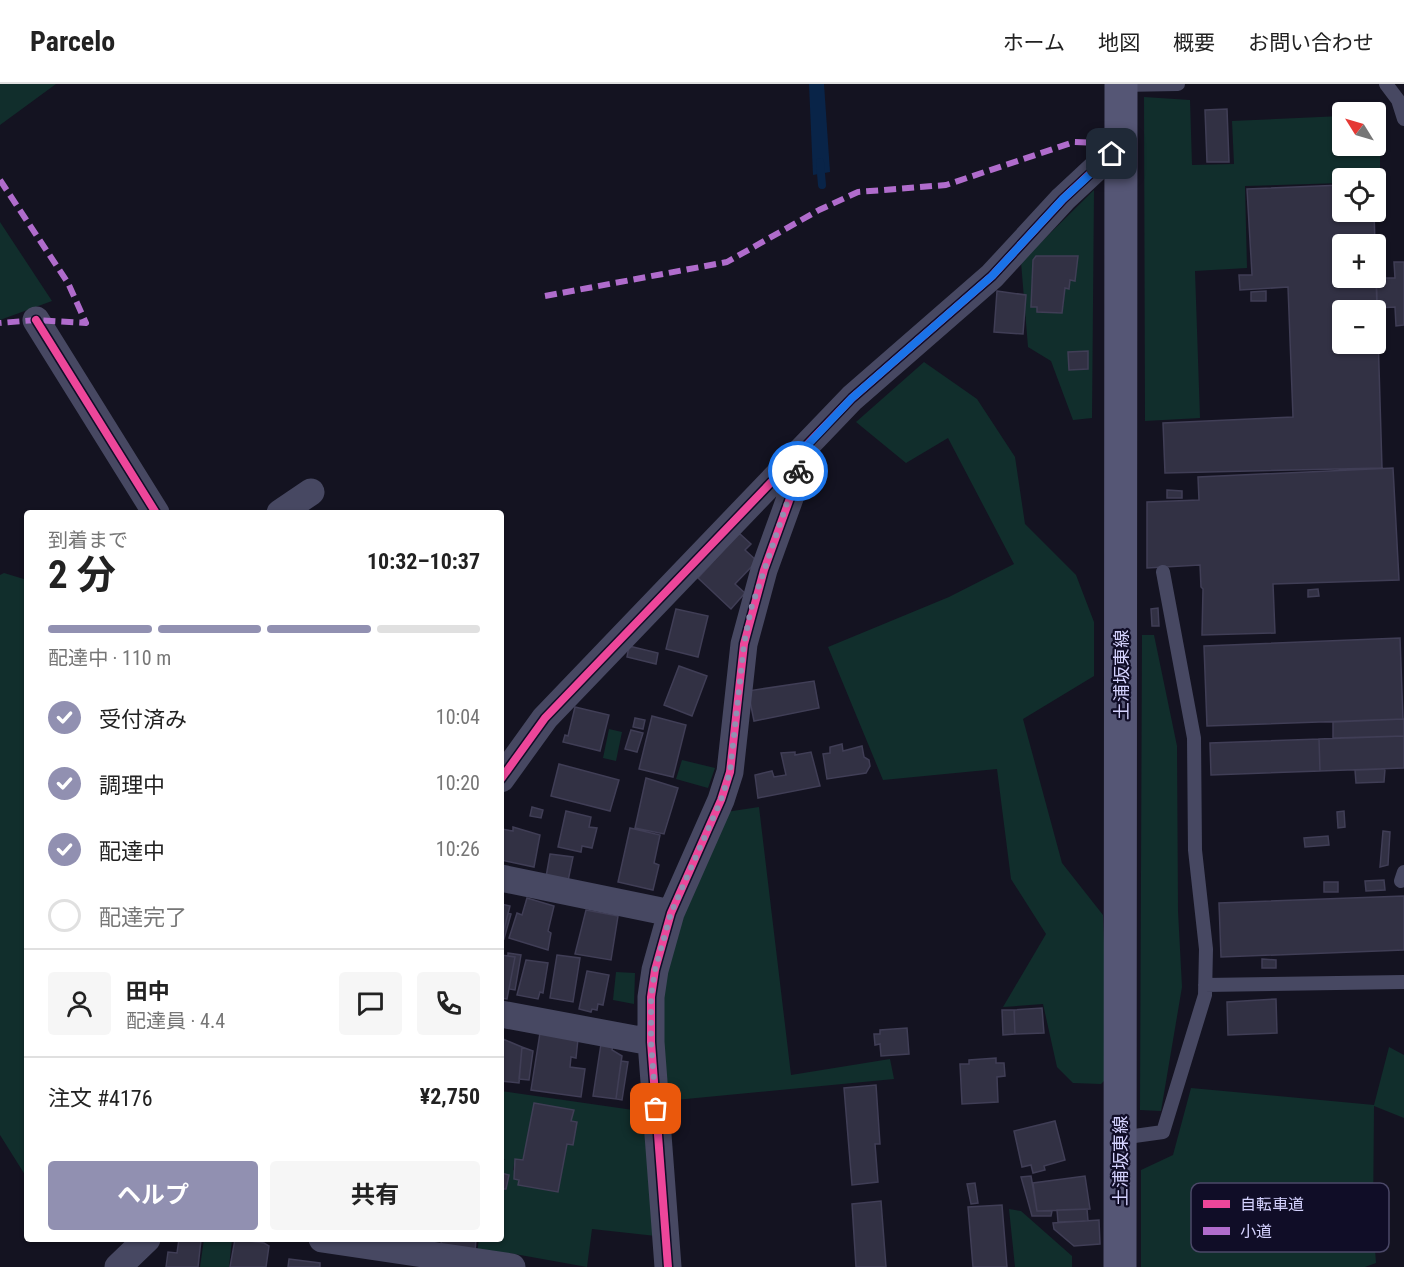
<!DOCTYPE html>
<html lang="ja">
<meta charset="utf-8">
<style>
:root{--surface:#fff;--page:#f6f6f6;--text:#222;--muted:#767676;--line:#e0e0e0;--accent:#9190b1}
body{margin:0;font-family:"Roboto Condensed","Noto Sans JP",sans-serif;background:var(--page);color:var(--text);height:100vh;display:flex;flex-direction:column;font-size:22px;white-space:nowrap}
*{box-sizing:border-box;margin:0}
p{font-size:20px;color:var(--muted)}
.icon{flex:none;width:33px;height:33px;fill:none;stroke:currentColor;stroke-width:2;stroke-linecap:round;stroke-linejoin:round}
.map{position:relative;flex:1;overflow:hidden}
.panel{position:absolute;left:24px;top:426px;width:480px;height:732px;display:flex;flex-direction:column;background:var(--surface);border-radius:6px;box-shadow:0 2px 4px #0004}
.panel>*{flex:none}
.needle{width:39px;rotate:307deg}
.buttons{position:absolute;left:1332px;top:18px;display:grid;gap:12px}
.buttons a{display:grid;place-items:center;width:54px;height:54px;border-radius:6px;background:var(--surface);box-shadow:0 2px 4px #0004;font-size:30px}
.pin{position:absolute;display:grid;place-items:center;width:51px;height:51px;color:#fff;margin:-26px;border-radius:12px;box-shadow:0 3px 9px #0006}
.courier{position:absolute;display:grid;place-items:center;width:60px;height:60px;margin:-30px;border:4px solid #1a73e8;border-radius:50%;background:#fff;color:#222;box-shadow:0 2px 8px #0007}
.summary em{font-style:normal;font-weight:700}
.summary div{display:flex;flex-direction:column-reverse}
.summary{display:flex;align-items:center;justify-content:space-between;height:102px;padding:0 24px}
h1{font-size:39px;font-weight:700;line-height:45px}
.bar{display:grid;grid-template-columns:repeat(4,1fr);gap:9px 6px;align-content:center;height:72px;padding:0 24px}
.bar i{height:8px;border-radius:4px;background:var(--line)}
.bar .selected{background:var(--accent)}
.bar p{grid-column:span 4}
.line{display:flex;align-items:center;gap:15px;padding:0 24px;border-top:2px solid var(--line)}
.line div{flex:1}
.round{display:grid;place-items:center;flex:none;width:63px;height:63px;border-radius:6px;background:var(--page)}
ol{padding:0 24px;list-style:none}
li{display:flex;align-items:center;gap:18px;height:66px}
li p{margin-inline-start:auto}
li .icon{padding:6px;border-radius:50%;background:var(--accent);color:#fff;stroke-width:4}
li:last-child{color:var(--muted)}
li i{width:33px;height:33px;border:3px solid var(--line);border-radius:50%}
.primary-button{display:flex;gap:12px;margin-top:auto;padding:12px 24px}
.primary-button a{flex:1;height:69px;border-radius:6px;background:var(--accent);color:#fff;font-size:24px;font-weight:700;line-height:69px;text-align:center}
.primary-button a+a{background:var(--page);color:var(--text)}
header{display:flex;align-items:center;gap:36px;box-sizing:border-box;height:84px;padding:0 30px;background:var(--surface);border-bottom:2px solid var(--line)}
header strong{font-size:28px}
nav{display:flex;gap:33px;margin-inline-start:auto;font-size:21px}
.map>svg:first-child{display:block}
</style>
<header>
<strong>Parcelo</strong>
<nav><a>ホーム</a><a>地図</a><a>概要</a><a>お問い合わせ</a></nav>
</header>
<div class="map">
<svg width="1404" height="1183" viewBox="0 0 1404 1183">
<rect width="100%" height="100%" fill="#141321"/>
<path fill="#112e2c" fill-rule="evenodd" d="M0,0h56l-56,41z
M1144,13l46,3 2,65 42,-1 -2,-43 110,-5v30h34v-9l4,11v33l-4,1v-4h-34v5l-97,3 2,82 -52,3 5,147 -55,3z
M1094,106l-2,228 -19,2 -22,-59 -23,-14 -7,-85zM1078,172l-3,24h-5l-1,8h-4l-3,25 -24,-1 -1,-5 -6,-1 2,-46zM1088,267v18l-19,1 -1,-18z
M0,138l52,79 -52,19z
M924,278l53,37 38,58 10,67 51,51 18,47v54l-71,43 39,144 41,52 6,161 -8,8 -28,-1 -16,-16 -14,-63 -40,3 43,-73 -35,-55 -14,-110 -114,11 -55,-133 121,-50 65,-33 -66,-126 -42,25 -50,-41z
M4,489l23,7v598l-27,-43v-560z
M1142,551h12l23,111 1,165 4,76 -21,124 -21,-1z
M609,645l13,3 -6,29 -13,-3z
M682,676l33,8 -7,20 -32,-9z
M759,723l32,268 99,-16 4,20 -229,22 -8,-96 14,-66 55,-127z
M616,888l19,1 -1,31 -21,-4z
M1389,963l15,8v63l-30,-12 -1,115 3,42 -11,4h-224v-97l32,-15 18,-67 183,17z
M501,1007l146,21 9,124 -64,-7 -5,38 -78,-14h-32l2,-14h22v-50h5l3,-13 -8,-3v-13h4l-4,-5zM534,1019l39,7 -2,11 6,1 -4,22h-6l-9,48 -39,-7 -3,-14 -3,-1 2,-11 8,1z
M1009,1125l12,2 51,45v11h-57z
M204,1155h28l-3,28h-29z"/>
<path fill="#092448" d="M809,0h15l6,88 -17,3z"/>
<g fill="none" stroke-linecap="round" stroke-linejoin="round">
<path stroke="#092448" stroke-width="8" d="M820,78l2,23"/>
</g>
<path fill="#323144" stroke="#403e56" stroke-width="1.5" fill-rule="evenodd" d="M1227,25l2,53h-22l-2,-52z
M1342,101v27h32l1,32h-33v34h34v-12l6,202 -217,5 -2,-50 130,-6 -5,-130 -48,3 -1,-15h13l-5,-86zM1342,226h34v34h-34z
M1036,172h42l-3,25 -5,-1 -1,9 -4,-1 -3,25 -25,-1v-5h-6l2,-47z
M1394,178h10v63l-8,1 -1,-19 -18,1 -1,-30h19z
M997,207l29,4 -3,39 -29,-2z
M1266,207v10h-15v-9z
M1088,267v18l-19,1 -1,-18z
M1393,384l6,112 -126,4 2,49 -73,2 1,-46 -2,-2 -1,-22 -53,3v-66l52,-2 -1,-23z
M1167,406l15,1v7h-15z
M739,449l12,11 -6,6 12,11 -22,23 10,9 -14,16 -33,-31z
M1318,505l1,7 -11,1v-7z
M1158,524l1,18h-7l-1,-17z
M676,525l32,7 -10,41 -32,-8z
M1400,554l3,81 -196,7 -3,-80z
M629,562l29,7 -2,11 -29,-7z
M679,582l28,10 -15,40 -28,-11z
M814,597l5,27 -65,13 -6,-30z
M575,623l34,8 -9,36 -37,-9 2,-7 3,1z
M652,632l34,9 -13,52 -34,-8z
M635,634l10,2 -2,9 -10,-2z
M1403,635h1v32v-15l-71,2v-16z
M631,646l12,3 -6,19 -12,-3z
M1404,652v32l-84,3 -1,-32z
M1319,655l1,32 -109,4 -1,-32z
M842,660l1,7 19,-5 2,11 5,3 1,6 -4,7 -39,6 -4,-25 7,-1v-6z
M795,668v3l16,-3 9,34 -62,12 -3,-23 17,-4 2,6 12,-2 -5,-22z
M559,680l60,16 -9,31 -59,-15z
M1385,685l-1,13 -28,1 -1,-13z
M646,694l32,10 -14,46 -29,-6z
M532,723l11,3 -2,8 -11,-2z
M566,727l25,6 -2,10 8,1 -5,20 -10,-2 -1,6 -23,-5z
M1344,727l1,16 -7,1 -1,-16z
M513,743l27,8 -6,32 -33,-7v-31l12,2z
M630,744l30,7 -6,28 5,2 -6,25 -35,-8z
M1383,747l7,1 -2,33 -8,2z
M1328,752l1,9 -24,2 -1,-9z
M550,770l23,3 -5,24 -22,-4z
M1384,796l1,10 -19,1 -1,-10z
M1324,798h14v10h-14z
M1404,812v54l-183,7 -2,-54z
M527,814l27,8 -6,25 3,2 -3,17 -39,-12 8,-25 5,2z
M501,820l9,2 -9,35z
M586,826l32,6 -7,44 -36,-6z
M508,829l3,1 -7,25 -2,-1z
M508,869l13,2 -6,35 -6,-1 6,-32 -7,-1z
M501,871l14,2 -8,42 -6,-1z
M557,871l23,3 -7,44 -23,-4z
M1262,875l14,1v8h-14z
M526,876l22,3 -5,30 -3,-1 -2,7 -21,-4z
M587,887l22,4 -6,30 -5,-1 -1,6 -5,-1 -1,3 -12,-3z
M1276,915l1,34 -49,2 -1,-33z
M1042,924l2,25 -29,1 -1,-24z
M1002,926h12l1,24 -12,1z
M907,944l2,26 -28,2 -1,-12 -5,1 -1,-11h6v-4z
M540,949l38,6 -2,19 -5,-1 -1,10 15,2 -4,28 -50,-7z
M503,955l19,8 -3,36 -18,-2z
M601,960l12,2 -1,4 10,6 -6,43 -23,-3z
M522,963l11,4 -4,29 -10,-1z
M996,974v5h8l1,13 -8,1 1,25 -36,2 -2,-40h9v-4z
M621,977l7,1 -6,38 -6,-1z
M876,1001l4,59h-5l3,38 -26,3 -8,-97z
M647,1004l2,18 -11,1 -3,-18z
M534,1019l40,7 -3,11 6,1 -4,23 -6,-1 -9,48 -40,-7 1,-5 -5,-1 1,-20 8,1z
M1055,1037l10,39 -21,6 1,4 -12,3 -2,-8 -9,2 -8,-36z
M501,1089l8,2 -3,14h-5z
M1031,1092l6,35h15l-1,5h-19l-11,-39z
M1085,1092l5,33 -53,2 -4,-28z
M975,1099l3,20 -7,1 -4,-20z
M881,1117l5,66h-30l-4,-63z
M1002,1121l5,62h-34l-5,-60z
M1087,1125l1,12 -30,1 -1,-12z
M1099,1136l1,24 -26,2 -20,-17 -1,-6z
M179,1155l22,1 -3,27h-32l2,-15 9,1z
M235,1155l29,4 5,3 -3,21h-36z
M442,1155h34l-1,13 -35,-5z
M289,1175l31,4v4h-32z"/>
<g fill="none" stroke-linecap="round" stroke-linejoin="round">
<path stroke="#474862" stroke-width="14" d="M1386,0l12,16 6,19
M1121,1l57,-1
M1401,797l3,-9
M1205,901l199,-3
M1120,1054l43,-6 42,-137 1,-46 -11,-99 -1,-112 -31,-166"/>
<path stroke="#474862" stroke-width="27" d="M36,236l120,193
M280,429l31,-21
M501,695l44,-61 307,-320 140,-122 71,-77 59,-55
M501,794l170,35
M501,930l150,28
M322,1155l190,28
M118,1183l29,-28
M668,1183l-17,-225v-45l4,-27 16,-57 50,-113 9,-28 14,-128 20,-74 34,-94v-21"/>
<path stroke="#555675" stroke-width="33" d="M1120,1183l1,-1183"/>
<path stroke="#b06ccc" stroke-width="6" stroke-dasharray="12 6" stroke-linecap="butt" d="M0,96l68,103 18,40 -50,-3 -36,3
M545,212l182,-34 92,-52 39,-18 88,-7 128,-43 48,2"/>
<g stroke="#100d27" stroke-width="11">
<path id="cycleway" d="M36,236l120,193
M501,695l44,-61 307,-320 140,-122 71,-77 59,-55
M668,1183l-17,-225v-45l4,-27 16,-57 50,-113 9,-28 14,-128 20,-74 34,-94v-21"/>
</g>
<use href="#cycleway" stroke="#ed469a" stroke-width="8"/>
</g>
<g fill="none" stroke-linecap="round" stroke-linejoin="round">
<path stroke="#9190b1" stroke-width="6" stroke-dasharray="0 10.8" d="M656,1025l-5,-67v-45l4,-27 16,-57 50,-113 9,-28 14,-128 7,-35 47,-138"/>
<path stroke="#1a73e8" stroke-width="8" d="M798,387v-16l54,-57 140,-122 71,-77 49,-45"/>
</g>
<g text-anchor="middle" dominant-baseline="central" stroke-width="4.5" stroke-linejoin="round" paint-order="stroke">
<g font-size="18" fill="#d5d3ff" stroke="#100d27">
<text transform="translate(1121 591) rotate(-90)">土浦坂東線</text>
<text transform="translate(1120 1077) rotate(-90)">土浦坂東線</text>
</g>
</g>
<rect x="1191" y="1099" width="198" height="69" rx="9" fill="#100d27" stroke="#4b4868" stroke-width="1.5"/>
<rect x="1203" y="1116" width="27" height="8" fill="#ed469a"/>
<rect x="1203" y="1143" width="27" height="8" fill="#b06ccc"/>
<g font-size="16" fill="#d5d3ff">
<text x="1240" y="1126">自転車道</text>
<text x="1240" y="1153">小道</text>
</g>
</svg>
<div class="buttons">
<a><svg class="needle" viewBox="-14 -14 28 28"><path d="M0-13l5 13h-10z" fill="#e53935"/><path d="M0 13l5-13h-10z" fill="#767676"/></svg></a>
<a><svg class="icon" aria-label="locate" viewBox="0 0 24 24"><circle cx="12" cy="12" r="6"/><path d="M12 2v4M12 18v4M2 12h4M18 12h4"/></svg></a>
<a>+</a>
<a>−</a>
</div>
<div class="pin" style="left:656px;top:1025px;background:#ea580c"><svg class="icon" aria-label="bag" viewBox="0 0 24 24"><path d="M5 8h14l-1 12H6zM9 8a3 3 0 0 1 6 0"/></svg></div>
<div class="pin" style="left:1112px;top:70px;background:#1f2937"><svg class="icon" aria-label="home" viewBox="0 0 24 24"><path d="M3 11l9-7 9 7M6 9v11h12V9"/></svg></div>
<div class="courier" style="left:798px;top:387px"><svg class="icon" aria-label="bike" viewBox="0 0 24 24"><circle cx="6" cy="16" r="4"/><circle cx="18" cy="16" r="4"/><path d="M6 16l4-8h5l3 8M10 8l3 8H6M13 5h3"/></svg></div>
<section class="panel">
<div class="summary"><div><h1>2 分</h1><p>到着まで</p></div><em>10:32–10:37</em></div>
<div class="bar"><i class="selected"></i><i class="selected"></i><i class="selected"></i><i></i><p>配達中 · 110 m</p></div>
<ol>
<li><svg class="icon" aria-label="check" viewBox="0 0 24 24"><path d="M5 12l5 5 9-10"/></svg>受付済み<p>10:04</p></li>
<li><svg class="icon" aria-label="check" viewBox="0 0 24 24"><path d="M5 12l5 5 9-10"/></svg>調理中<p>10:20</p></li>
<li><svg class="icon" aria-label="check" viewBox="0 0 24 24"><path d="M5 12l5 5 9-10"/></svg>配達中<p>10:26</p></li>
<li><i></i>配達完了</li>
</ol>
<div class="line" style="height:108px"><a class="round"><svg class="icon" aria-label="person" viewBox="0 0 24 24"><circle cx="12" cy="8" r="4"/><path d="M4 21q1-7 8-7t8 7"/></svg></a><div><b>田中</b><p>配達員 · 4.4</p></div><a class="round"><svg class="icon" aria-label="chat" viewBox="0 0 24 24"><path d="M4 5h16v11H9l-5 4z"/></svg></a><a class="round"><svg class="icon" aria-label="phone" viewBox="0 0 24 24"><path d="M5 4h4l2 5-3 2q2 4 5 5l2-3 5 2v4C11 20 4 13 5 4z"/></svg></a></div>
<div class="line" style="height:78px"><div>注文 #4176</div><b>¥2,750</b></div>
<div class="primary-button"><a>ヘルプ</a><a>共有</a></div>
</section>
</div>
